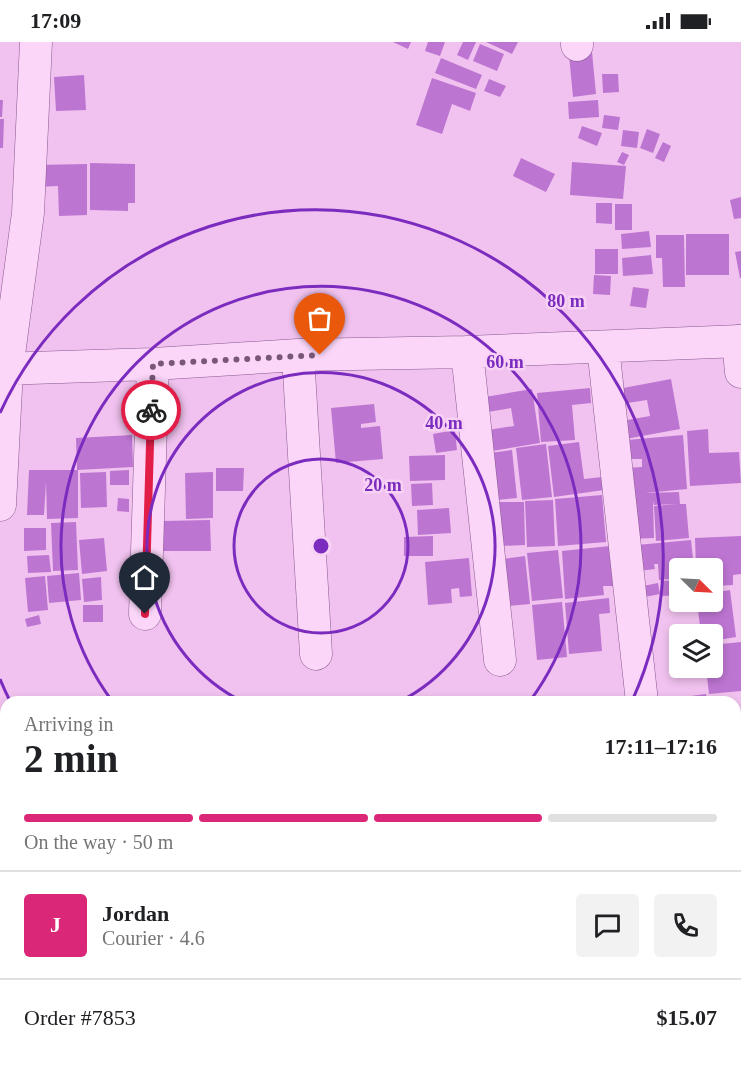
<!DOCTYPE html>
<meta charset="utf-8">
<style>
:root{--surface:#fff;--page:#f2f2f2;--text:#202124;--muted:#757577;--line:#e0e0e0;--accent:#db2777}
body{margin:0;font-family:Georgia,serif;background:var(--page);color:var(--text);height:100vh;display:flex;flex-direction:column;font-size:22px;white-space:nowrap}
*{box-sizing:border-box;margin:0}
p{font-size:20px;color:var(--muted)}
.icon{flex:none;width:33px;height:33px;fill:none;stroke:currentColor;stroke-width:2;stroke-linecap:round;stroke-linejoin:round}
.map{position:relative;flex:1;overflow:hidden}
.details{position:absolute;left:0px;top:654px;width:741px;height:374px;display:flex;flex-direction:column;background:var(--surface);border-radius:18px 18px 0 0;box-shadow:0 3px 9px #0003}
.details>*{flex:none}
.needle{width:39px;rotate:114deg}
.buttons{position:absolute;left:669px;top:516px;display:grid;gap:12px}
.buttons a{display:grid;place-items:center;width:54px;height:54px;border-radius:6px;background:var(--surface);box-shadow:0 3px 9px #0003;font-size:30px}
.pin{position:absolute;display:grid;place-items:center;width:51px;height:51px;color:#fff;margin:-62px -26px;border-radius:50% 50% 50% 0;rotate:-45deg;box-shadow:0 0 6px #0007}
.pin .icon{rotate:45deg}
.courier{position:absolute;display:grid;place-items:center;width:60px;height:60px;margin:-30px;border:4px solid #e11d48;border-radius:50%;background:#fff;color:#222;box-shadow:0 2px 8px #0007}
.overview em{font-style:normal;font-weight:700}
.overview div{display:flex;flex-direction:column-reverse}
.overview{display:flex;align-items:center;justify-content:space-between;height:102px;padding:0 24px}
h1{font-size:39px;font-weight:700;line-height:45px}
.bar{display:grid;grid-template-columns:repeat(4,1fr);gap:9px 6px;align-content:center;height:72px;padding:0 24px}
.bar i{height:8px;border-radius:4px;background:var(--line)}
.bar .on{background:var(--accent)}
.bar p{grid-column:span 4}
.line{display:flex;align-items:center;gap:15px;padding:0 24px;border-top:2px solid var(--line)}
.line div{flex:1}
.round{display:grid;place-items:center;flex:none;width:63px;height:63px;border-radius:6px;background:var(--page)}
.status{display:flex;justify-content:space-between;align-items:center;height:42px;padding:0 30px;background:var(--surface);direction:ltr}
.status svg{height:16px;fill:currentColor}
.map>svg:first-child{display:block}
</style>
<div class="status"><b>17:09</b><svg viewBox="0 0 49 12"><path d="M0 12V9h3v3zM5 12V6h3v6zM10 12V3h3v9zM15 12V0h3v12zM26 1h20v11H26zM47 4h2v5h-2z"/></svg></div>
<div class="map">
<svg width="741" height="1027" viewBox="0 0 741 1027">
<rect width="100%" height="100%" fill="#f1c2ef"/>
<path fill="#bd75d2" d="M393,0h18l-3,7z
M428,0h17l-5,14 -15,-5z
M463,0h13l-8,18 -11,-5z
M486,0h32l-6,12z
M480,2l24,10 -7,17 -24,-10z
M592,10l4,42 -23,3 -4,-42z
M441,16l41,17 -6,14 -41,-16z
M602,32h16l1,18 -16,1z
M84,33l2,35 -30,1 -2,-34z
M432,36l44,15 -6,18 -18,-7 -10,30 -26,-9z
M489,37l17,7 -6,11 -16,-6z
M0,58h3l-1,17h-2z
M598,58l1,17 -30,2 -1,-17z
M604,73l16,2 -2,13 -16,-2z
M0,77h4l-1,29h-3z
M582,84l20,7 -5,13 -19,-8z
M647,87l13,5 -7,19 -13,-5z
M623,88l16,2 -2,16 -16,-2z
M663,100l8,4 -7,16 -9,-4z
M622,110l7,3 -5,10 -7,-3z
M521,116l34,16 -9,18 -33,-16z
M572,120l54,4 -3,33 -53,-4z
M90,121l45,1v39h-7v8l-38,-1z
M87,122v51l-28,1 -1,-30 -23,1v-22z
M741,155v21l-7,1 -4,-19z
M596,161h16v21l-16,-1z
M615,162h17v26h-17z
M649,189l2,16 -29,2 -1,-15z
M686,192h43v41h-43z
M656,193h28l1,52h-22l-1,-29h-6z
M595,207h23v25h-23z
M741,209v27h-1l-5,-26z
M651,213l2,19 -30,2 -1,-18z
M594,233l17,1 -1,19 -17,-1z
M633,245l16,2 -3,19 -16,-2z
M671,337l9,50 -54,10 -4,-18 28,-5 -3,-16 -26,4 -3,-15z
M590,346l1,15 -19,2 3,35 -34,2 -4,-49z
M532,347l8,54 -48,8 -4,-21 26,-4 -3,-18 -23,4 -3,-15z
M374,362l2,18 -15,2v4l19,-2 3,33 -47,4 -5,-55z
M708,387l1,24 30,-1 2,31 -51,3 -3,-55z
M455,388l2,20 -21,3 -3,-19z
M132,393l1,32 -56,3 -1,-32z
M683,393l4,54 -42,4 34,-1 1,12h6l3,34 -33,3 -2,-35 24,-2 -24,1 -1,-4 1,37 -23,1 -4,-71 15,-1v-8h-14l-1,-19z
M579,400l5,37 18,-2 2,13 -50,7 -6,-51z
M546,402l6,53 -30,3 -6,-52z
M512,408l5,48 -21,2 -5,-47z
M445,413v25l-35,1 -1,-25z
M216,426h28l-1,23h-27z
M29,428h49v48l-31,1 -1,-37 -2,33h-17z
M129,428v15h-19v-14z
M106,430l1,35 -26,1 -1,-35z
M213,430v46l-27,1 -1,-46z
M432,441l1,22 -21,1 -1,-22z
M602,453l4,47 -48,4 -3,-47z
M118,456l11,1v13l-12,-1z
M553,458l2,46 -28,1 -2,-46z
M499,460h25l1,43 -25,1z
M449,466l2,25 -33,2 -1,-25z
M210,478l1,31h-48v-30z
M76,480l2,48 -25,1 -2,-48z
M24,486h22v22l-22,1z
M433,494v20h-29v-19z
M741,494v38l-8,1v10l-19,1 -2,-18h-16l-1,-30z
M104,496l3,33 -25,3 -3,-34z
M691,498l3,28h-14v10l-21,2 -1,-16h-4l1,5 -16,2 -2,-26z
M610,504l3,40h-10l1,9 -39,4 -3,-48z
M558,508l5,48 -31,3 -5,-48z
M49,513l2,17 -23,1 -1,-17z
M525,514l5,48 -22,2 -5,-47z
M469,516l3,38 -12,1 -1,-9 -8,1 1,14 -24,2 -3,-43z
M79,531l2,27 -32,3 -2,-27z
M45,534l3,34 -20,2 -3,-34z
M101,535l1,23 -18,2 -2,-23z
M680,538v15l-18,1 -1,-15z
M658,541l2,11 -15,3 -2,-11z
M730,548l6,47 -24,4v-7h-11l-4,-32h15v-9z
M609,556l1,15 -11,1 3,37 -33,3 -4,-51z
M562,560l5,55 -30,3 -5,-55z
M83,563h20v17h-20z
M39,573l2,9 -14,3 -2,-8z
M741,600v49l-32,3 -3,-26h6v-23z
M706,652l1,8h-53v-1z
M735,762h6v36l-6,1z
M735,802h6v50h-6z"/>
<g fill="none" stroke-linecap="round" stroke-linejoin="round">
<g stroke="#87588d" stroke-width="33">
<path id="minor" d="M577,3v-3
M738,299l3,31
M603,305l39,355
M467,310l33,308
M298,313l18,299
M0,327l153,-5 145,-9 169,-3 274,-11
M0,463l7,-136 21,-156 8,-171
M145,572l8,-250
M735,724h6
M735,863h6
M735,1013h6
M655,1027v-5"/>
</g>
<use href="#minor" stroke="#fbd6f9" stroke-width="32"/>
</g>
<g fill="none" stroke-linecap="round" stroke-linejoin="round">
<path stroke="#78577a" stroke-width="6" stroke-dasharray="0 10.8" d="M151,368l2,-46 167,-9"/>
<path stroke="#e11d48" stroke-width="8" d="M145,572l6,-204"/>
</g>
<g fill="none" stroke="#7b2cbf" stroke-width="3">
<circle cx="321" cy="504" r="87"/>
<path d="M243 660A174 174 0 1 1 399 660"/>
<path d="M112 659A260 260 0 1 1 530 659"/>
<path d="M10 659A347 347 0 0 1 0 637M0 371A347 347 0 1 1 632 659"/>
</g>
<circle cx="321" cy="504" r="9" fill="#7b2cbf" stroke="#f8d2f5" stroke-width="3"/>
<g font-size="18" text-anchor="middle" font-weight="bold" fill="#7b2cbf" stroke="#f8d2f5" stroke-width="5" stroke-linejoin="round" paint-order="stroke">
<text x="566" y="265">80 m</text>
<text x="505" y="326">60 m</text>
<text x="444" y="387">40 m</text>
<text x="383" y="449">20 m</text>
</g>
</svg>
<div class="buttons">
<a><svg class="needle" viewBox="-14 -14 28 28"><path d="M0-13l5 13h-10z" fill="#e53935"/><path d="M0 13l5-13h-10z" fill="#757577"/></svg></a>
<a><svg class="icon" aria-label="layers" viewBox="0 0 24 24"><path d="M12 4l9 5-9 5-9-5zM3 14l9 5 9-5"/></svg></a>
</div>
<div class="pin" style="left:320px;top:313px;background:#ea580c"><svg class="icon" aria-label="bag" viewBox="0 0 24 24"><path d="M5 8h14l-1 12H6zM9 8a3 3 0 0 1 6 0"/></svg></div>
<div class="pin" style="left:145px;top:572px;background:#1f2937"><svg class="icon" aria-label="home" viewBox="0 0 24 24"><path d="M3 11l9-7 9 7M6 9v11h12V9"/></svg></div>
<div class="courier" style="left:151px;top:368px"><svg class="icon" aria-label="bike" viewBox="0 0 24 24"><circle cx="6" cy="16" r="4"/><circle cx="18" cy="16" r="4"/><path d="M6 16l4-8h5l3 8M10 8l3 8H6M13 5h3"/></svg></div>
<section class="details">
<div class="overview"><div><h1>2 min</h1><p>Arriving in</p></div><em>17:11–17:16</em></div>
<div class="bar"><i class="on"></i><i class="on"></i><i class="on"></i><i></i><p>On the way · 50 m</p></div>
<div class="line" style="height:108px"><b class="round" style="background:var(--accent);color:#fff">J</b><div><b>Jordan</b><p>Courier · 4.6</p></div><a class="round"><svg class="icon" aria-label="chat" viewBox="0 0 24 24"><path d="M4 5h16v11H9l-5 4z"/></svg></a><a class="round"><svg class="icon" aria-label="phone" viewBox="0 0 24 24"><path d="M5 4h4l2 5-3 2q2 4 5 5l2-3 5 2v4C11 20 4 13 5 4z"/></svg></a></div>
<div class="line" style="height:78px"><div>Order #7853</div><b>$15.07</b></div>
</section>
</div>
